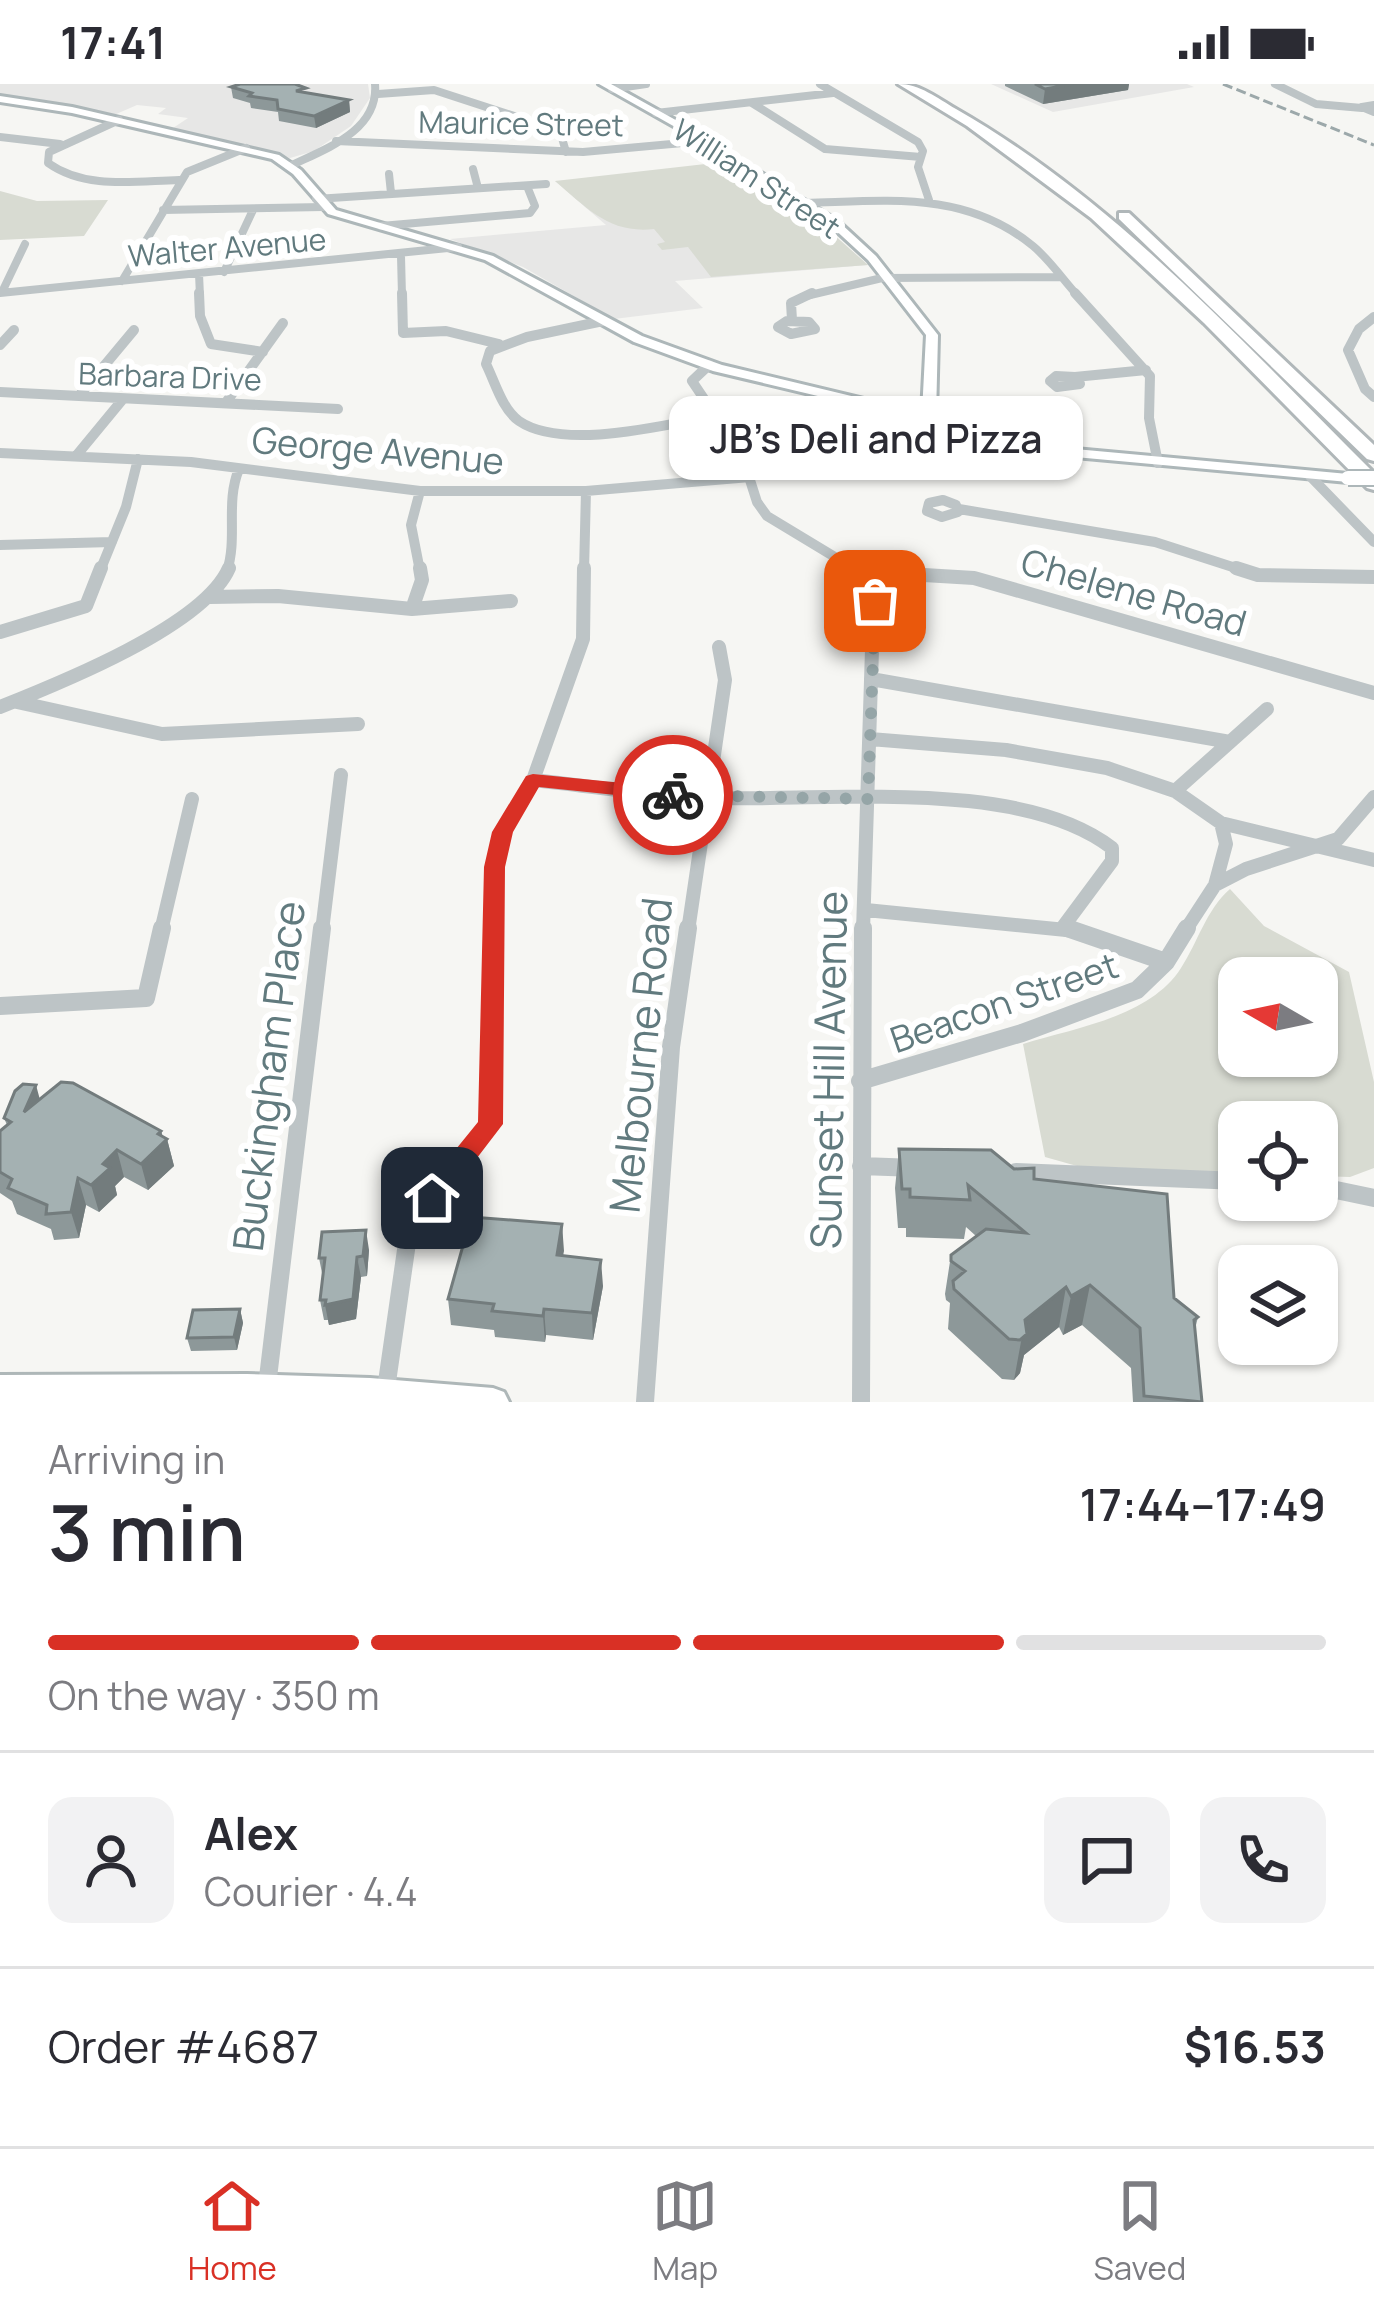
<!DOCTYPE html>
<meta charset="utf-8">
<style>
:root{--surface:#fff;--page:#f2f2f3;--text:#2b2b33;--muted:#7c7c81;--line:#e1e1e2;--accent:#d93025}
body{margin:0;font-family:Manrope,sans-serif;background:var(--page);color:var(--text);height:100vh;display:flex;flex-direction:column;font-size:45px;white-space:nowrap}
*{box-sizing:border-box;margin:0}
p{font-size:39px;color:var(--muted)}
.icon{flex:none;width:66px;height:66px;fill:none;stroke:currentColor;stroke-width:2;stroke-linecap:round;stroke-linejoin:round}
.map{position:relative;height:1318px;overflow:hidden}
.sheet{display:flex;flex-direction:column;background:var(--surface);flex:1}
.sheet>*{flex:none}
.needle{width:78px;rotate:279deg}
.controls{position:absolute;left:1218px;top:873px;display:grid;gap:24px}
.controls a{display:grid;place-items:center;width:120px;height:120px;border-radius:24px;background:var(--surface);box-shadow:0 3px 9px #0004;font-size:60px}
.pin{position:absolute;display:grid;place-items:center;width:102px;height:102px;color:#fff;margin:-51px;border-radius:24px;box-shadow:0 6px 18px #0006}
.courier{position:absolute;display:grid;place-items:center;width:120px;height:120px;margin:-60px;border:9px solid #d93025;border-radius:50%;background:#fff;color:#222;box-shadow:0 3px 15px #0007}
.bubble{position:absolute;height:84px;border-radius:24px;background:var(--surface);box-shadow:0 3px 9px #0004;font-size:39px;font-weight:600;line-height:84px;text-align:center}
.headline em{font-style:normal;font-weight:600}
.headline div{display:flex;flex-direction:column-reverse}
.headline{display:flex;align-items:center;justify-content:space-between;height:204px;padding:0 48px}
h1{font-size:78px;font-weight:600;line-height:90px}
.bar{display:grid;grid-template-columns:repeat(4,1fr);gap:18px 12px;align-content:center;height:144px;padding:0 48px}
.bar i{height:15px;border-radius:9px;background:var(--line)}
.bar .selected{background:var(--accent)}
.bar p{grid-column:span 4}
.line{display:flex;align-items:center;gap:30px;padding:0 48px;border-top:3px solid var(--line)}
.line div{flex:1}
.round{display:grid;place-items:center;flex:none;width:126px;height:126px;border-radius:24px;background:var(--page)}
.status{display:flex;justify-content:space-between;align-items:center;height:84px;padding:0 60px;background:var(--surface);direction:ltr}
.status svg{height:33px;fill:currentColor}
.menu{display:flex;justify-content:space-around;align-items:center;height:168px;border-top:3px solid var(--line);background:var(--surface);font-size:33px;color:var(--muted)}
.menu a{display:grid;justify-items:center;gap:6px}
.menu .selected{color:var(--accent)}
.map>svg:first-child{display:block}
</style>
<div class="status"><b>17:41</b><svg viewBox="0 0 49 12"><path d="M0 12V9h3v3zM5 12V6h3v6zM10 12V3h3v9zM15 12V0h3v12zM26 1h20v11H26zM47 4h2v5h-2z"/></svg></div>
<div class="map">
<svg width="1374" height="1318" viewBox="0 0 1374 1318">
<rect width="100%" height="100%" fill="#f6f6f3"/>
<path fill="#e7e7e6" d="M0,0h368l2,14 -19,28 -37,25 -24,7 -117,-30 15,-10 -30,-4 8,-6 -29,-3 -23,10 -114,-19z
M991,0h196l7,3 -141,25z
M587,96l211,23 70,62 -193,16 28,27 -89,11 -91,-52 -73,-28 156,-14 -51,-44z"/>
<path fill="#d8dbd2" fill-rule="evenodd" d="M732,77l66,42 70,62 -157,12 -23,-30 -26,3 -5,-6 8,-2 -11,-13c-44,5 -66,-20 -99,-48z
M0,107l37,10 71,-1 -24,36 -84,4z
M1230,805l34,37 85,46 25,110v86l-24,9 -33,-1v-54h-78v51l-162,-7 -32,-9 -22,-113c51,-16 127,-27 158,-76 17,-26 25,-58 49,-79zM1239,894h78v78h-78z"/>
<g fill="none" stroke-linecap="round" stroke-linejoin="round">
<g stroke="#adb7b9" stroke-width="6">
<path id="secondary" d="M599,0h12l79,44 148,93 38,35 62,79 -2,81 139,33 273,25 7,4 -7,4 -273,-25 -362,-86 -79,-29 -149,-82 -157,-46 -35,-40 -21,-15 -200,-46 -72,-11v-6l72,11 207,48 22,15 35,40 157,46 149,80 80,29 200,48 4,-78 -58,-75 -38,-35 -146,-93z"/>
</g>
<g stroke="#aeb7b8" stroke-width="6">
<path id="primary" d="M247,1290l123,4 123,10 11,4 5,10h-509v-27z"/>
</g>
<g stroke="#b0b7b9" stroke-width="6">
<path id="highway" d="M898,0c22,0 39,14 58,25 161,92 288,235 418,364v17l-7,-2 -163,-165 -113,-105 -124,-92z
M1119,129h10l245,232v16l-7,-2 -248,-240z"/>
</g>
<path stroke="#bdc4c6" stroke-width="8" d="M820,0l98,58 5,9 -5,16 11,33
M1275,0l41,20 46,4
M612,5l34,-5
M378,10l56,-4 126,41 6,21
M752,19l73,46 96,8
M1374,21l-12,2 12,5
M656,29l177,-20
M119,36l-70,32 -1,11c38,27 87,18 131,17
M0,53l60,7
M336,57l247,11 122,-11
M290,82c35,-17 89,-35 85,-82
M473,85l5,19
M389,90l2,19
M316,115l230,-15
M806,119c81,-2 159,-13 227,43 17,14 30,34 45,50
M163,126l160,-3
M381,142l149,-13 5,-7 -8,-20
M401,172l1,40
M224,188l29,-62
M199,190l1,22
M122,197l65,-109 59,-24
M2,208l23,-48
M0,209l458,-46
M806,212l76,-18 179,-1"/>
<path stroke="#bdc4c6" stroke-width="10" d="M199,209l1,23 11,28 52,8
M402,209l1,40 43,-2 53,13
M1075,209l75,83 -1,42 9,45
M1374,233l-15,12 -11,21 17,39 9,8
M792,236l-1,-17 21,-10
M603,237l-76,16 -37,14 -4,13c9,18 16,45 33,57 44,30 145,4 195,-5
M787,237l22,1 6,7 -24,5 -13,-7z
M0,261l14,-15
M709,281l-17,16 50,74 15,47 10,14 91,55
M1056,292l19,1 5,7 -23,3 -7,-6z
M1075,293l71,-7
M0,308l338,17
M79,312l55,-66
M227,317l56,-78
M0,369l191,9 229,29h166l164,-14
M76,372l47,-57
M1310,392l64,66
M420,407l-9,34 9,46
M943,416l13,5 2,7 -16,5 -15,-6 2,-8z
M959,425l196,33 90,29
M0,461l112,-3
M100,487l26,-64 12,-48
M227,487c11,-34 -2,-68 12,-102
M584,487l2,-80"/>
<path stroke="#bdc4c6" stroke-width="14" d="M854,484l20,19 -11,344
M1236,484l22,7 116,2
M874,503l50,-12 50,3 400,115
M210,513l68,-1 134,13 99,-8
M412,525l10,-29 -2,-12
M0,548l86,-26 15,-38
M871,595l359,63
M17,618l145,32 196,-10
M0,623c58,-23 204,-81 229,-139
M870,655l136,11 101,18 68,23 46,32 153,37
M533,696c58,6 116,16 174,18 115,4 312,-22 405,50v13l-49,66
M1175,707l92,-82
M1215,801l11,-41 -5,-21
M866,826l210,21
M161,847l31,-132
M322,847l19,-156
M494,847l1,-64 8,-35 30,-52 50,-141 1,-71
M688,847l37,-251 -6,-33
M1185,847l30,-46 31,-16 92,-30 36,-42"/>
<path stroke="#bdc4c6" stroke-width="18" d="M1067,844l99,34
M0,922l146,-8 16,-70
M860,997l162,-48 115,-43 29,-28 21,-34
M861,1082l55,2
M1016,1088l223,9
M1317,1102l57,12
M267,1302l55,-458
M386,1305l22,-153 17,-29 66,-83 3,-196
M645,1318l26,-355 17,-119
M861,1318l2,-474"/>
<use href="#secondary" fill="#fff" fill-rule="evenodd"/>
<use href="#primary" fill="#fff" fill-rule="evenodd"/>
<use href="#highway" fill="#fff" fill-rule="evenodd"/>
<path stroke="#9ca8aa" stroke-width="3" stroke-dasharray="10 4.5" stroke-linecap="butt" d="M1223,0l151,61"/>
<g stroke="#adb7b9" stroke-width="18" stroke-linecap="butt">
<path id="secondary-bridge" d="M1348,394h26"/>
</g>
<use href="#secondary-bridge" stroke="#fff" stroke-width="14"/>
</g>
<path fill="#8d9899" d="M1005,0h124l-1,6 -85,14 -38,-18z
M231,3l76,6 42,7 1,12 -34,16 -37,-7 -1,-9 -27,-4 -1,-5 -17,-5z
M937,341l-1,10 -6,12 -14,-2 1,-11z
M40,1015l121,32 2,6 4,2 7,27 -26,24 -24,-13 -9,9 2,9 -18,17 -13,-7 -7,33 -25,2 -3,-11 -34,-15 -5,-13 -12,-8v-62l7,-6 -3,-7z
M899,1065l115,20 20,10 164,138 -3,12 7,73h-69l-2,-34 -49,-43 -19,10 -4,-8 -35,28 -4,18 -6,7 -12,-1 -54,-50 2,-26 -4,-3 -1,-6 6,-39 25,-19 -10,-9 -2,12 -58,-2v-9h-8l-3,-40z
M562,1140l1,32 40,30 -10,54 -47,-5 -1,7 -50,-5 -1,-7 -43,-5 -3,-26z
M369,1166l-2,26 -6,1 -5,42 -27,6 -1,-5h-4l-4,-20 3,-22 -4,-20z
M240,1225l3,14 -6,27 -46,1 -4,-13z"/>
<path fill="#737c7d" d="M1073,0h56l-1,6 -85,14 2,-15z
M349,16l1,12 -34,16 -2,-12z
M36,1001l7,26 -19,1z
M161,1047l3,11 3,-3 7,27 -26,24 -7,-26z
M117,1066l7,27 -9,9 2,9 -18,17 -8,-27 12,-21z
M78,1094l8,27 -7,33 -8,-26z
M562,1140l2,27 -6,31 -1,-27z
M366,1146l3,20 -2,26 -4,-20z
M357,1173l4,20 -5,42 -27,6 -4,-20z
M601,1176l2,26 -10,54 -1,-27z
M1090,1201l-8,40 -19,10 8,-39z
M1066,1203l-7,40 -35,28 -4,18 -6,7 11,-60z
M240,1225l3,14 -6,27 -3,-13z
M544,1225l2,26 -1,7 -2,-26z"/>
<path fill="#a4b1b2" stroke="#737c7d" stroke-width="3" d="M240,0h55l11,4 -10,3 53,9 -35,16 -36,-7 -1,-9 -28,-4 3,-3 -21,-6z
M1035,0h38l-28,5z
M923,339l14,2 -6,11 -14,-2z
M61,998l12,1 88,48 -3,3 9,5 -26,25 -24,-14 -14,14 7,4 -19,17 -13,-7 -7,34 -25,2 1,-9 -39,-17 4,-9 -12,-7v-41l11,-9 -7,-4 11,-27 8,-7 13,1 -12,27z
M899,1065l92,1 23,19 20,-1v11l133,15 7,104 24,19 -4,3 8,82 -58,-6 -4,-68 -50,-43 -19,11 -5,-9 -41,33 2,14 -7,6 -11,-1 -55,-50 -1,-8 12,-10 -14,-10v-6l35,-26 40,4 -58,-48 2,15 -60,-3v-8h-8z
M471,1133l91,7 -5,31 44,5 -9,53 -48,-4 -1,7 -51,-5 2,-7 -46,-5z
M366,1146l-3,26 -6,1 -4,42 -28,6 1,-5h-6l5,-42h-6l3,-26z
M240,1225l-6,28 -47,1 6,-28z"/>
<path fill="#d93025" d="M533,690l140,14 10,7 -10,6 -134,-14 -26,45 -8,35 -2,257 -62,81h-19l-3,-7 3,-7 56,-69 6,-255 8,-35 34,-56z"/>
<g fill="none" stroke-linecap="round" stroke-linejoin="round">
<path stroke="#95a5a7" stroke-width="12" stroke-dasharray="0 21.6" d="M673,711l195,4 7,-198"/>
</g>
<g text-anchor="middle" dominant-baseline="central" stroke-width="12" stroke-linejoin="round" paint-order="stroke">
<g font-size="30" fill="#617a7e" stroke="#fff">
<text transform="translate(521 39) rotate(1)">Maurice Street</text>
<text transform="translate(757 94) rotate(33)">William Street</text>
<text transform="translate(227 163) rotate(-5)">Walter Avenue</text>
<text transform="translate(170 292) rotate(2)">Barbara Drive</text>
</g>
<g font-size="36" fill="#617a7e" stroke="#fff">
<text transform="translate(378 366) rotate(5)">George Avenue</text>
<text transform="translate(1134 508) rotate(16)">Chelene Road</text>
<text transform="translate(1004 918) rotate(-19)">Beacon Street</text>
</g>
<g font-size="42" fill="#617a7e" stroke="#fff">
<text transform="translate(640 971) rotate(-84)">Melbourne Road</text>
<text transform="translate(828 986) rotate(-89)">Sunset Hill Avenue</text>
<text transform="translate(268 992) rotate(-83)">Buckingham Place</text>
</g>
</g>
</svg>
<div class="controls">
<a><svg class="needle" viewBox="-14 -14 28 28"><path d="M0-13l5 13h-10z" fill="#e53935"/><path d="M0 13l5-13h-10z" fill="#7c7c81"/></svg></a>
<a><svg class="icon" aria-label="locate" viewBox="0 0 24 24"><circle cx="12" cy="12" r="6"/><path d="M12 2v4M12 18v4M2 12h4M18 12h4"/></svg></a>
<a><svg class="icon" aria-label="layers" viewBox="0 0 24 24"><path d="M12 4l9 5-9 5-9-5zM3 14l9 5 9-5"/></svg></a>
</div>
<div class="pin" style="left:875px;top:517px;background:#ea580c"><svg class="icon" aria-label="bag" viewBox="0 0 24 24"><path d="M5 8h14l-1 12H6zM9 8a3 3 0 0 1 6 0"/></svg></div>
<div class="pin" style="left:432px;top:1114px;background:#1f2937"><svg class="icon" aria-label="home" viewBox="0 0 24 24"><path d="M3 11l9-7 9 7M6 9v11h12V9"/></svg></div>
<div class="courier" style="left:673px;top:711px"><svg class="icon" aria-label="bike" viewBox="0 0 24 24"><circle cx="6" cy="16" r="4"/><circle cx="18" cy="16" r="4"/><path d="M6 16l4-8h5l3 8M10 8l3 8H6M13 5h3"/></svg></div>
<div class="bubble" style="left:669px;top:312px;width:414px">JB's Deli and Pizza</div>
</div>
<section class="sheet">
<div class="headline"><div><h1>3 min</h1><p>Arriving in</p></div><em>17:44–17:49</em></div>
<div class="bar"><i class="selected"></i><i class="selected"></i><i class="selected"></i><i></i><p>On the way · 350 m</p></div>
<div class="line" style="height:216px"><a class="round"><svg class="icon" aria-label="person" viewBox="0 0 24 24"><circle cx="12" cy="8" r="4"/><path d="M4 21q1-7 8-7t8 7"/></svg></a><div><b>Alex</b><p>Courier · 4.4</p></div><a class="round"><svg class="icon" aria-label="chat" viewBox="0 0 24 24"><path d="M4 5h16v11H9l-5 4z"/></svg></a><a class="round"><svg class="icon" aria-label="phone" viewBox="0 0 24 24"><path d="M5 4h4l2 5-3 2q2 4 5 5l2-3 5 2v4C11 20 4 13 5 4z"/></svg></a></div>
<div class="line" style="height:156px"><div>Order #4687</div><b>$16.53</b></div>
</section>
<nav class="menu">
<a class="selected"><svg class="icon" aria-label="home" viewBox="0 0 24 24"><path d="M3 11l9-7 9 7M6 9v11h12V9"/></svg>Home</a>
<a><svg class="icon" aria-label="map" viewBox="0 0 24 24"><path d="M3 6l6-2 6 2 6-2v14l-6 2-6-2-6 2zM9 4v14M15 6v14"/></svg>Map</a>
<a><svg class="icon" aria-label="saved" viewBox="0 0 24 24"><path d="M7 4h10v16l-5-4-5 4z"/></svg>Saved</a>
</nav>
